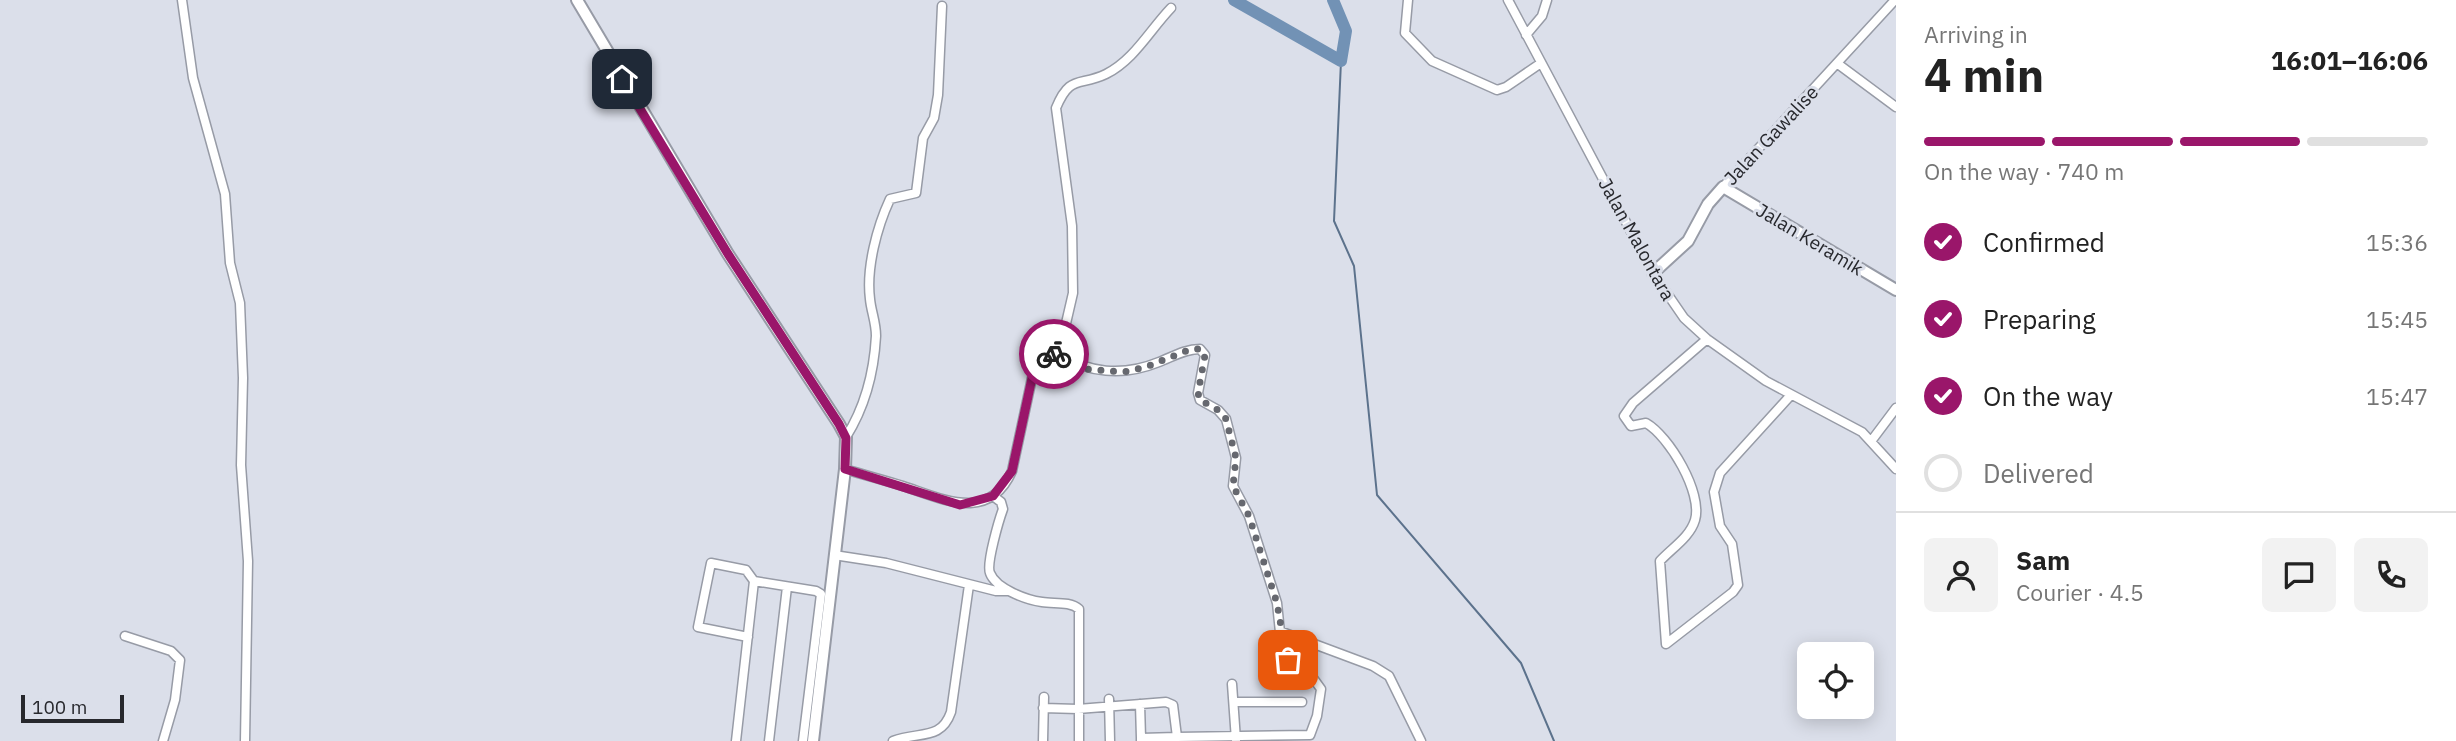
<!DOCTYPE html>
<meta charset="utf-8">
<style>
:root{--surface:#fff;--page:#f2f2f2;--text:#222;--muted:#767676;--line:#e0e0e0;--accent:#9a166a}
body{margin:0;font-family:"IBM Plex Sans",sans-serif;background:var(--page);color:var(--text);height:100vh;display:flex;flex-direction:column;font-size:26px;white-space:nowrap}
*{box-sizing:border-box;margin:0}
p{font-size:23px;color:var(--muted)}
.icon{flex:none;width:38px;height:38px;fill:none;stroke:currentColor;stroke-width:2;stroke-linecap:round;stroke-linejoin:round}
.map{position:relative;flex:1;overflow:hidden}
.panel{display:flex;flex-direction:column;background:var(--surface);width:560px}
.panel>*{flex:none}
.fabs{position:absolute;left:1797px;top:642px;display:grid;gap:14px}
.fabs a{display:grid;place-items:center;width:77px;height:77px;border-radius:10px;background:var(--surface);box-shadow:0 4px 18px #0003;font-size:35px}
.scale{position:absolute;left:21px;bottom:18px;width:103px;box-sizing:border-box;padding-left:7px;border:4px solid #27282d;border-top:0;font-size:19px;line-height:24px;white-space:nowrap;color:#27282d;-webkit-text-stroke:5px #dbdfea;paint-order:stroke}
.pin{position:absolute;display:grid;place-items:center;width:60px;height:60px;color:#fff;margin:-30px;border-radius:14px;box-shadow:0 4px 10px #0006}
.courier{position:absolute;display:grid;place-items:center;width:70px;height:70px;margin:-35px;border:5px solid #9a166a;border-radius:50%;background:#fff;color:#222;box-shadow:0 2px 9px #0007}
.overview em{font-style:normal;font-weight:700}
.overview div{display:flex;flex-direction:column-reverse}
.overview{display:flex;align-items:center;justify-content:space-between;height:119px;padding:0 28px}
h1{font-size:46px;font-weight:700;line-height:52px}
.bar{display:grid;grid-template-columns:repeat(4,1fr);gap:10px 7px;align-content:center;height:84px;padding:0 28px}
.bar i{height:9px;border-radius:5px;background:var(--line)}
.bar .active{background:var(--accent)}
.bar p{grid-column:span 4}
.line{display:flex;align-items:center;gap:18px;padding:0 28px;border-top:2px solid var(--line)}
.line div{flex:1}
.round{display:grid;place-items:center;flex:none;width:74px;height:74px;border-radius:10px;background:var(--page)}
ol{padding:0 28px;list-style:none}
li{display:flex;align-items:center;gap:21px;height:77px}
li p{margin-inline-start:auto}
li .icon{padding:7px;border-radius:50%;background:var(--accent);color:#fff;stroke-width:4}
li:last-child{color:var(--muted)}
li i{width:38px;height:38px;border:4px solid var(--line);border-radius:50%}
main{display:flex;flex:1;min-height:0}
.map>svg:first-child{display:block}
</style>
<main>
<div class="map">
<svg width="1896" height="741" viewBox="0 0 1896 741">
<rect width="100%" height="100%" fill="#dbdfea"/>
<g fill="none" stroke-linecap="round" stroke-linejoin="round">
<path stroke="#5c728c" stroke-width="2" d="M1341,61l-7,160 20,45 23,229 144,168 33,78"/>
<path stroke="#7292b5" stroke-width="12" d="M1234,0l107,61 5,-30 -13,-31"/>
<g stroke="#979ba6" stroke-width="11">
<path id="street" d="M182,0l11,78 32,116 5,69 10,40 3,75 -2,87 7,96 -3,180
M1408,0l-3,33 27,28 65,29 9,-3 35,-24
M1508,0l145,273 31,45 23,21 59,42 96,51 34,37
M1526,35l16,-19 5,-16
M1838,64l58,43
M1723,187l172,-187
M1707,339l-74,64 -9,13 7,10 15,-3c23,13 57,70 49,97 -5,17 -23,28 -35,41l6,83 67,-52 5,-7 -6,-41 -12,-18 -6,-34 6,-19 70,-77
M1055,353c34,20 67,24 104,9 13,-5 26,-13 41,-13l5,6 -7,38 2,7 18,10 8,9 10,39 -3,28 16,30 28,87 5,49 8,14 23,12 8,11 -4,27 -7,19 -133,2
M846,437c19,-30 28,-65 30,-101 0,-14 -5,-25 -6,-37 -4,-31 7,-72 20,-100l26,-6 7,-55 11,-20 4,-23 4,-89
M1872,440l24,-32
M845,469c19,6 39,11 58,17 40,13 86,37 109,-15l20,-93 29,-33 12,-52 -1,-67 -16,-118c14,-34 23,-21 50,-34 28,-14 43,-43 65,-66
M993,496l8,6 2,7c-4,11 -17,55 -13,64 6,16 37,27 52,29 12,2 28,-1 37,7v132
M834,555l52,8 110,28h13
M754,581l62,10 5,3 -18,147
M1282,632l91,34 16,10 32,65
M125,636l46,15 9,9 -5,40 -12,41
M1232,684l4,56
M1109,699l1,42
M1234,702h68
M1140,704l1,34
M1043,708l35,1 88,-7 7,3 4,32 -36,1v3
M736,741l18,-160 -8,-11 -35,-7 -13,64 50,10
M769,741l18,-154
M893,741c26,-10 48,0 58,-29l18,-127
M1043,741l1,-44"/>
</g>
<g stroke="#979ba6" stroke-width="14">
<path id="secondary" d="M577,0l151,254 111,170 7,13 -1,32 -32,272
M1653,273l35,-32 20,-37 15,-17 173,103"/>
</g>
<use href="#street" stroke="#fff" stroke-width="8"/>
<use href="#secondary" stroke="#fff" stroke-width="10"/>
</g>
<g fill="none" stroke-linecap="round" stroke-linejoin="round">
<path stroke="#66686f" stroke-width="7" stroke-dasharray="0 12.6" d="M1054,354l31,15 39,3 22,-5 45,-18h9l5,6 -7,38 2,7 18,10 8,9 10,39 -3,28 16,30 28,87 5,29 -2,9 8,19"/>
<path stroke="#9a166a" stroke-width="9" d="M622,79l106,175 111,170 7,14 -1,31 115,36 33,-9 19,-25 20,-93 22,-24"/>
</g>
<g text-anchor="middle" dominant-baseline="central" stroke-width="6" stroke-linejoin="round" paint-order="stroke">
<g font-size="19" fill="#27282d" stroke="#dbdfea">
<text transform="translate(1771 135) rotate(-47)">Jalan Gawalise</text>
<text transform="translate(1637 239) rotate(61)">Jalan Malontara</text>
<text transform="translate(1810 239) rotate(31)">Jalan Keramik</text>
</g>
</g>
</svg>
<div class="fabs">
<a><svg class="icon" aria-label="locate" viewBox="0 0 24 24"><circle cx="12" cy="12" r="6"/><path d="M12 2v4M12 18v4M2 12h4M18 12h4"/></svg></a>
</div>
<div class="scale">100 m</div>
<div class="pin" style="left:1288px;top:660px;background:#ea580c"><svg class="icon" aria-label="bag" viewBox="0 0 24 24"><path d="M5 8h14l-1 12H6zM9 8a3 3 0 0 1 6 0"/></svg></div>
<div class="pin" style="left:622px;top:79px;background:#1f2937"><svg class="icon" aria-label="home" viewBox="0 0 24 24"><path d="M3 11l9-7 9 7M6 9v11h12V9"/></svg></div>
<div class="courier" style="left:1054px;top:354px"><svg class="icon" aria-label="bike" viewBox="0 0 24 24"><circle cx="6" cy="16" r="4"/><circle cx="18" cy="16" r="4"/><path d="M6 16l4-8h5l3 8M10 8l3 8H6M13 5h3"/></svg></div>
</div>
<section class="panel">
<div class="overview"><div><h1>4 min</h1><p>Arriving in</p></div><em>16:01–16:06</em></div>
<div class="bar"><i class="active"></i><i class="active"></i><i class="active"></i><i></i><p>On the way · 740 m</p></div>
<ol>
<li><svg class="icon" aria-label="check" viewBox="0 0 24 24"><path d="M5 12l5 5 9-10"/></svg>Confirmed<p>15:36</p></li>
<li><svg class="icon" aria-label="check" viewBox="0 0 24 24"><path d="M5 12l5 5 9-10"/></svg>Preparing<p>15:45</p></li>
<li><svg class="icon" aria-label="check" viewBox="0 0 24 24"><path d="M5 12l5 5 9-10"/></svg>On the way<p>15:47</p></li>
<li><i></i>Delivered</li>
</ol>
<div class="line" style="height:126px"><a class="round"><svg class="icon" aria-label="person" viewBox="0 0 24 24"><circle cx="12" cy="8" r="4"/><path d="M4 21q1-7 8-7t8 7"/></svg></a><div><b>Sam</b><p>Courier · 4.5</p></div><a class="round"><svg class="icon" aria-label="chat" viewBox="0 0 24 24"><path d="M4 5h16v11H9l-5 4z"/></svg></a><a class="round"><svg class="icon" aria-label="phone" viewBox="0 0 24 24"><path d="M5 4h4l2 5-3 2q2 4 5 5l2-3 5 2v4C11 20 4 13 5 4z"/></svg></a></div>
</section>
</main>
